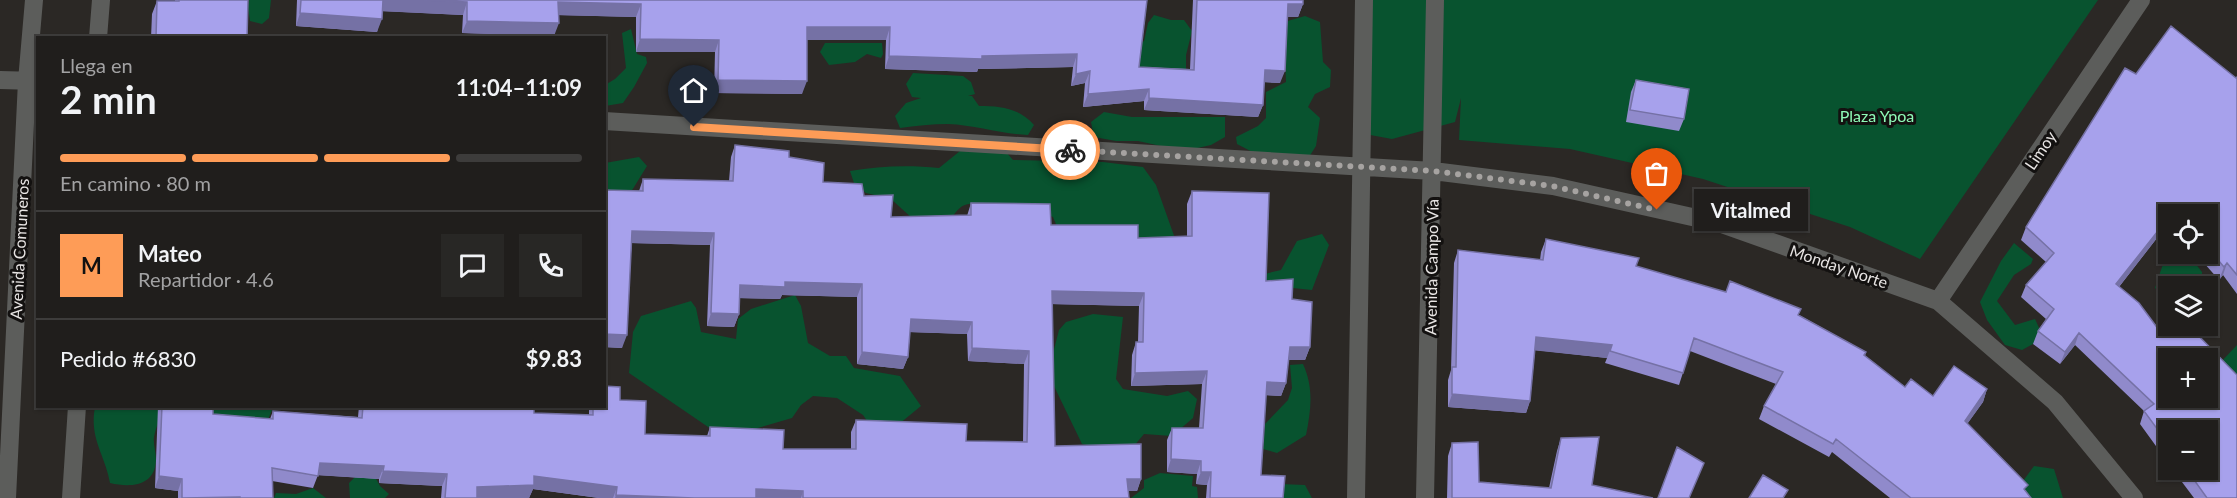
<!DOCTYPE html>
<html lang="es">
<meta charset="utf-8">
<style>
:root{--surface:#201e1c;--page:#282725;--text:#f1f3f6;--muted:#a2a2a3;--line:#3d3c3b;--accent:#fe9c57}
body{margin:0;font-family:Lato,sans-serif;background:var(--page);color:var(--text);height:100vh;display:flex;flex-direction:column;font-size:22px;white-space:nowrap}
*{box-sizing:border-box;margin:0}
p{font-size:20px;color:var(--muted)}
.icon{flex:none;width:33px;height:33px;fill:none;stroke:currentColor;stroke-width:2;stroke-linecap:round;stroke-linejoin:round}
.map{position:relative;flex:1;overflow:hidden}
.sheet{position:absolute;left:36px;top:36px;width:570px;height:372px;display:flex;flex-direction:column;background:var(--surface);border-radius:0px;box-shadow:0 2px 4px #0004,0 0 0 2px var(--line)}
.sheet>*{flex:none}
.controls{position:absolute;left:2158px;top:204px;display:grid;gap:12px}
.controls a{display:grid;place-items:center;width:60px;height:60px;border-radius:0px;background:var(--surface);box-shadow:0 2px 4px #0004,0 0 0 2px var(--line);font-size:30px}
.pin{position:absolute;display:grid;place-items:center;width:51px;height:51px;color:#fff;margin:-62px -26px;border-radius:50% 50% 50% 0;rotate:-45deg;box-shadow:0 0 6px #0007}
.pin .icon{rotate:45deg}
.courier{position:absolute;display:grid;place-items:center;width:60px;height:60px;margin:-30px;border:4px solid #fe9c57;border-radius:50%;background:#fff;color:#222;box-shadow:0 2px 8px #0007}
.bubble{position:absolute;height:42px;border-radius:0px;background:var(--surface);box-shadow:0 2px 4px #0004,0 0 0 2px var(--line);font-size:20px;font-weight:700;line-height:42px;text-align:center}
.headline em{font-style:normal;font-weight:700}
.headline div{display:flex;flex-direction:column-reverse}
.headline{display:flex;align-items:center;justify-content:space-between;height:102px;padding:0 24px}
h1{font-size:39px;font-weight:700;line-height:45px}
.bar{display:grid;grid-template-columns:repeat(4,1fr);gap:9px 6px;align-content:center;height:72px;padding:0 24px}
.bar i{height:8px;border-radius:4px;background:var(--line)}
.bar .active{background:var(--accent)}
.bar p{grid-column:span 4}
.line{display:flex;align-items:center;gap:15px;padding:0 24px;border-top:2px solid var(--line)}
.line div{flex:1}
.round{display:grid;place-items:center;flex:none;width:63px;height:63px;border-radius:0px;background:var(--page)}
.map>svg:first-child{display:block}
</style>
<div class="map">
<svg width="2237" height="498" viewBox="0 0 2237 498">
<rect width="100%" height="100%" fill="#2b2825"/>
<path fill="#08532f" d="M249,0h22l-2,18 -7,6 -12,-3 -2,-14z
M1358,0h740l-178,259 -70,-32 -147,-48 -133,-30 -111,-9 2,-42 -6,24 -63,17 -38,-7z
M1154,15l17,5h13l8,11 -6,24v22l-46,1 -5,-31 9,-6 4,-18z
M1305,16l15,6 3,40 8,8 -1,17 -15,7 -7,13 12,11 -4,28 -9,14 -45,-3 -25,-13 -1,-7 22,-11 8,-8v-26l20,-10 -1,-26 -8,-32z
M631,29l6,25 9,3 1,6 -13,24 -11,16 -18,3v-21l10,-6 11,-11 -4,-35z
M825,43h57l1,11 -2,4 -14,-4 -12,8 -26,3 -9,-13z
M913,73l50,3 8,6 4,12 -7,2h4l7,10c22,0 40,2 55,19l-6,10c-27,-1 -53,-10 -80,-11 -16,0 -33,2 -48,4l-5,-12 11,-13 15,-5 -9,-1 -6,-13z
M1104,112l28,5h93v20l-14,8 -27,6 -46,-10h-22l-22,-4 -3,-15z
M960,151l46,1 7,8 90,2 40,5 13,18 21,59 -119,-15 -5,-12c-16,-7 -78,-20 -92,-10 -5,4 -9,10 -13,15l-35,-3 -22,-20 -25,-6 -12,-10 -4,-12c29,-5 59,-6 89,-3z
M639,157l8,9 -16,26 -26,8v-37z
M1322,234l7,11 -17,45 -39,-4 -13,-11 21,-5 16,-29z
M2014,243l19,16 -2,5 -17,11 -17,26 18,24 20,-6 6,13 -8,12 -11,6 -17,-5 -18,-25 -7,-18 21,-41z
M2172,254l19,4 11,14v14h-33v11l-14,-9 8,-24z
M795,295l6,11 7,37 22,13h16l8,12 46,8 21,30 -22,18 -27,4 -9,-13 -26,-17 -24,-2 -12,9 -9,13 -48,14 -30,-1 -85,-58 4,-41 8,-16 50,-15 5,7 5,24 35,7 2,-20 13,-10z
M1093,314l30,3 -7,62 7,10 44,7 21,-5 9,8 -4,19 -21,18 -28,-2 -16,19 -46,-9 -29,-60 -1,-27 7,-27 7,-8z
M2237,345v35l-18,-16z
M1303,364c11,24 8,46 3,71l-29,18 -14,-4 2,-25 23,-24 4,-12 -2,-23z
M146,406l21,1c-5,9 -11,18 -13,30 -1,7 2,15 2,23 -1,26 -25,28 -46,23 -5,-29 -21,-44 -15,-76 18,0 34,2 51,-1z
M211,407h74l-13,3 -5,12 -54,-3z
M2034,466l20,3 9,29h-40v-17z
M1160,473l33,3 -1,10 5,1 1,11h-67l13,-10v-8z
M374,475l6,11 9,8 -4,4h-35l-1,-15 7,-7z
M1280,484l25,1 7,13h-30z
M313,488l13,10h-52l2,-5 20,1z"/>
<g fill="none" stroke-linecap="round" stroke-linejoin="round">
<path stroke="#5c5d5b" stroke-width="18" d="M98,38l3,-38
M0,80l37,1
M604,121l829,50 120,15 166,37 219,78 117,101 79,96
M1938,301l203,-301
M7,498l20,-417 7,-81
M71,498l6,-92
M1356,498l8,-498
M1425,498l10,-498"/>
</g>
<path fill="#908acb" d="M175,0h73l-1,38h-96l1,-24 5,-13h18z
M297,0h850l-8,67 51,2 3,-69h110v4l-5,13h-11l-7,66 -16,-1 -1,23 -5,12 -114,-7v-9l-61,6 2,-24 -14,3 2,-19 -95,2 -1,3 -92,-3 1,-29h-79l-5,54 -88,-1 1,-41h-79v-35l-78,-2 -4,21 -92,-3 1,-18 -81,-4 -5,21 -81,-6z
M2136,74l101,3v217l-14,-19 -4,5 -23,-26h12v-40h-39v19l-5,-4 -45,58 118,211h-43l-21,-28h35l-39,-40v34l-29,-40 4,-13 -69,-66 -15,19 -27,-20 5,-13 8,-12 -25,-22 5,-12 20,-23 -25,-22 5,-13z
M1636,80l48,39 -5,12 -53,-9 5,-30z
M735,145l54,12 34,25 41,14 27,21 76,-1 4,-13 80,22 87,13 49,-1v-33l5,-13 74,90 26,18 18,48 -5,13h-17l-2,23 -5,13 -15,-1 -5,80 22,23h-77l1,-13 -11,-1 1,-10 -30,-2v-32l5,-12h27l3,-44 -71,2 1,-31 4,-13h2l1,-36 -87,-2 3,142 86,33 -4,12h-9l1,7h-530l-66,-9 -4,9h-88l1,-12 -63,-3v-4l-61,-4 -5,13 -41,-7 1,17h-95v-7l-23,-3 3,-82h55v8l57,5 3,-8 85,6 1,-11h175v7l55,2v-9h15l16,-6 25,34 62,2 3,-9 73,22h68v-17l5,-12 110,21 57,1 1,-78 -56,-3 -1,-27 -57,-2 -2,25 -5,12 -46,-5v-67l-75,-2 -2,4 -41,-1v16l-5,13 -27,-1 3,-81 -78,-2 -10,105 -18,-1v-157l35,1 4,-12 86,2 2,-24z
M1546,239l253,76 67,37 -1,4 40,31 28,9 54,-7 -4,13 -16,22 64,74h-141l-58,-46 -3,5 -70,-38 5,-13 12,-22 -86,-33 -11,34 -74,-22 2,-5 -72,-8 -5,51 -4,12 -78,-6v-27l3,-10 3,-107 4,-13 82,10 1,-8z
M1561,438l31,47 61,13h-206l1,-42 4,-13 27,39 70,6 8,-37z"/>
<path fill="#7571a5" d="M382,0h41l44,2 -4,13 -85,-4z
M558,2l83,2 -5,13 -82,-2z
M1288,4h15l-5,13h-15z
M300,13l82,6 -5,13 -81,-6z
M467,21l92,2 -5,13 -92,-3z
M807,27h83l-4,13h-84z
M640,39l79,1 -4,12h-79z
M1077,54l-4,13 -95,2 -1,3 -92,-3 4,-13h93z
M1265,70l20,1 -5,12 -20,-1z
M1090,71l-5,12 -14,3 5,-12z
M718,80l89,1 -5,13 -88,-1z
M1149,89l-5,12 -61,6 5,-13z
M1149,98l114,7 -5,12 -114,-7z
M2168,216l-4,13 -53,68 5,-13z
M632,231l82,2 -4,12 -82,-2z
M2227,263l-4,12 -4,5 5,-13z
M785,282l77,2 -5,13 -75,-2 -2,4 -45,-1 5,-13z
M1052,291l92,2 -5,13 -92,-2z
M711,313l28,1 -5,13 -27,-1z
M911,319l61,3 -5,12 -60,-2z
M2079,333l-4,12 -15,19 5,-12z
M604,334l23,1 -5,13 -18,-1z
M1536,337l76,8 -5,13 -76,-8z
M1290,347h20l-5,13h-20z
M972,348l57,3 -5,13 -56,-3z
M862,352l46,5 -5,12 -46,-5z
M1207,371l-5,13 -71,2 4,-13z
M1267,382l19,1 -5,13 -19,-1z
M1987,389l-4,13 -23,32 5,-13z
M1452,394l78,7 -4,12 -78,-6z
M1171,459l30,2 -4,13 -30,-2z
M320,463l64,3 -5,13 -64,-4z
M383,471l64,3 -5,12 -63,-3z
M1201,472h10l-4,13 -11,-1z
M159,476l23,3 -4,12 -23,-3z
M534,476l83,11 -4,11h-14l-66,-9 -4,9h-56l4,-11z
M1127,479h14l-4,12h-14z
M756,489l47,2 -2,7h-48z
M616,495l78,3h-79z
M240,497l-1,1h-52z"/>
<path fill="#a7a1ec" stroke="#7571a5" stroke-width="1.5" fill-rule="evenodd" d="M179,0h69l-1,38h-91l1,-37h22z
M301,0h82l-1,19 -82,-6z
M423,0h724l-8,67 55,3 3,-70h106v4h-15l-3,67 -20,-1 -2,35 -114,-7v-9l-61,5 2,-23 -14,3 1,-20 -95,2v3l-93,-3 1,-29h-83v54l-89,-1 1,-40 -79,-1 1,-35 -83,-2 1,21 -92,-2v-19z
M2171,26l65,52 1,-1v198l-10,-12 -3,4 -16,-19v-34h-39v3l-53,67 23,19 17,23 13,-13v13h20l48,49v123h-30l-20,-28h21v-40h-39v15l-25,-34 10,-7 -75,-71 -14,19 -27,-21 16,-22 -28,-24 28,-32 -28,-26 99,-159 11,6zM2169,358h39v40h-39z
M1636,80l53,9 -5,30 -54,-9z
M735,145l54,6v6l35,6 -1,19 39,2 2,12 29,-1 -2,22 80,-2v-12l79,1 1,21h87v13l54,-2v-45l77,2 -3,88 27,-2 -1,20 20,3 -2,45h-20l-4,36 -19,-1 -6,93 24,1 -2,22h-73l1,-26h-10v-11l-30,-2 1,-31h31l4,-57 -72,2 1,-31h7l1,-49 -92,-2 3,155 86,-2v35h-14l2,19h-326v-7l-47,-2v9h-62l-78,-3 1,-8 -83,-11v9l-57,2v11h-32l2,-24 -64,-3 1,-5 -64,-3 -2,13 -46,-8 1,30h-33v-1l-58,1v-19l-23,-3 3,-70h51v8l60,5v-8l89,7 1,-12h171v7l59,2v-9h11v-20l16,1v13l26,1 -1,33 65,2v-9l74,3 -1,19h73v-29l111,4 -1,17 61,1 2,-91 -57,-3v-26l-61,-3 -3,38 -46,-5v-68l-77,-2v5l-45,-2 -1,29 -28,-1 3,-80 -82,-2 -5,104 -23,-1v-144l39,1v-12l90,2z
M1546,239l93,19 -3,8 90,26 4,-11 71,28 -3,6 68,37 -2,3 41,32 6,-8 22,17 21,-30 33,23 -22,32 63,64 -4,4 7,9h-120l-75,-59 -3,5 -69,-38 19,-34 -89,-34 -11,35 -73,-22 2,-6 -76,-8 -6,64 -78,-7v-27h4l2,-117 85,10z
M1599,437l-7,48 61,13h-201v-55l26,-1 1,40 72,6 10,-50z
M1677,447l27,16 -15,35h-31z
M1763,475l25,15 -5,8h-34z"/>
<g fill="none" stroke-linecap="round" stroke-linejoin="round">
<path stroke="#a6a3a1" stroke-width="6" stroke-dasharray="0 10.8" d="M1070,150l363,21 119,15 105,24"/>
<path stroke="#fe9c57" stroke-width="8" d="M694,127l376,23"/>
</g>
<g text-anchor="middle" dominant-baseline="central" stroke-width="6" stroke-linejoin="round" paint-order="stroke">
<g font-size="16" fill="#8ffab7" stroke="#131110">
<text x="1877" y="115">Plaza Ypoa</text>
</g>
<g font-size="16" fill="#e8e5e4" stroke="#131110">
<text transform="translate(2040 150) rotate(-56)">Limoy</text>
<text transform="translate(19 249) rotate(-87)">Avenida Comuneros</text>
<text transform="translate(1839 266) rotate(19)">Monday Norte</text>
<text transform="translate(1431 267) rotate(-89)">Avenida Campo Vía</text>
</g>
</g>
</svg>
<div class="controls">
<a><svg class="icon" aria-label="locate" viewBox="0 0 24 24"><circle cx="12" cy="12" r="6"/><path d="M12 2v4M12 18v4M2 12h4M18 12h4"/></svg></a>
<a><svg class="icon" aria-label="layers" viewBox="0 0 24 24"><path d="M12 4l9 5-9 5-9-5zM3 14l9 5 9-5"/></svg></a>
<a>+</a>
<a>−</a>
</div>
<div class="pin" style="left:1657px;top:210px;background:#ea580c"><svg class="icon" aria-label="bag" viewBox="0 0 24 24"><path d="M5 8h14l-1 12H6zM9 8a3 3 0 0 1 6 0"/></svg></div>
<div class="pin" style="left:694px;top:127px;background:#1f2937"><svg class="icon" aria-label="home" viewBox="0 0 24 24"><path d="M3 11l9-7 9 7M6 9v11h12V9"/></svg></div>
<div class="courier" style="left:1070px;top:150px"><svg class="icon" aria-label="bike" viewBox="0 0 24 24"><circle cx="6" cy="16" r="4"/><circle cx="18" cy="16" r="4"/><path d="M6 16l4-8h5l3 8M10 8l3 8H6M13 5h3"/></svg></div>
<div class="bubble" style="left:1694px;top:189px;width:114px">Vitalmed</div>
<section class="sheet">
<div class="headline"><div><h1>2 min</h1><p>Llega en</p></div><em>11:04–11:09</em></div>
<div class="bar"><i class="active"></i><i class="active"></i><i class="active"></i><i></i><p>En camino · 80 m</p></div>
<div class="line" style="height:108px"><b class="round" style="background:var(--accent);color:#111">M</b><div><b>Mateo</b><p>Repartidor · 4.6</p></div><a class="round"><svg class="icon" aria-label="chat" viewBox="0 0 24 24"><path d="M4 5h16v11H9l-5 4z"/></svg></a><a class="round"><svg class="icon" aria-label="phone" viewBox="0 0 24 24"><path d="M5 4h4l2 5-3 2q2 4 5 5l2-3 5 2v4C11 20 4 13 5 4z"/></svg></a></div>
<div class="line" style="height:78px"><div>Pedido #6830</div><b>$9.83</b></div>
</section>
</div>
